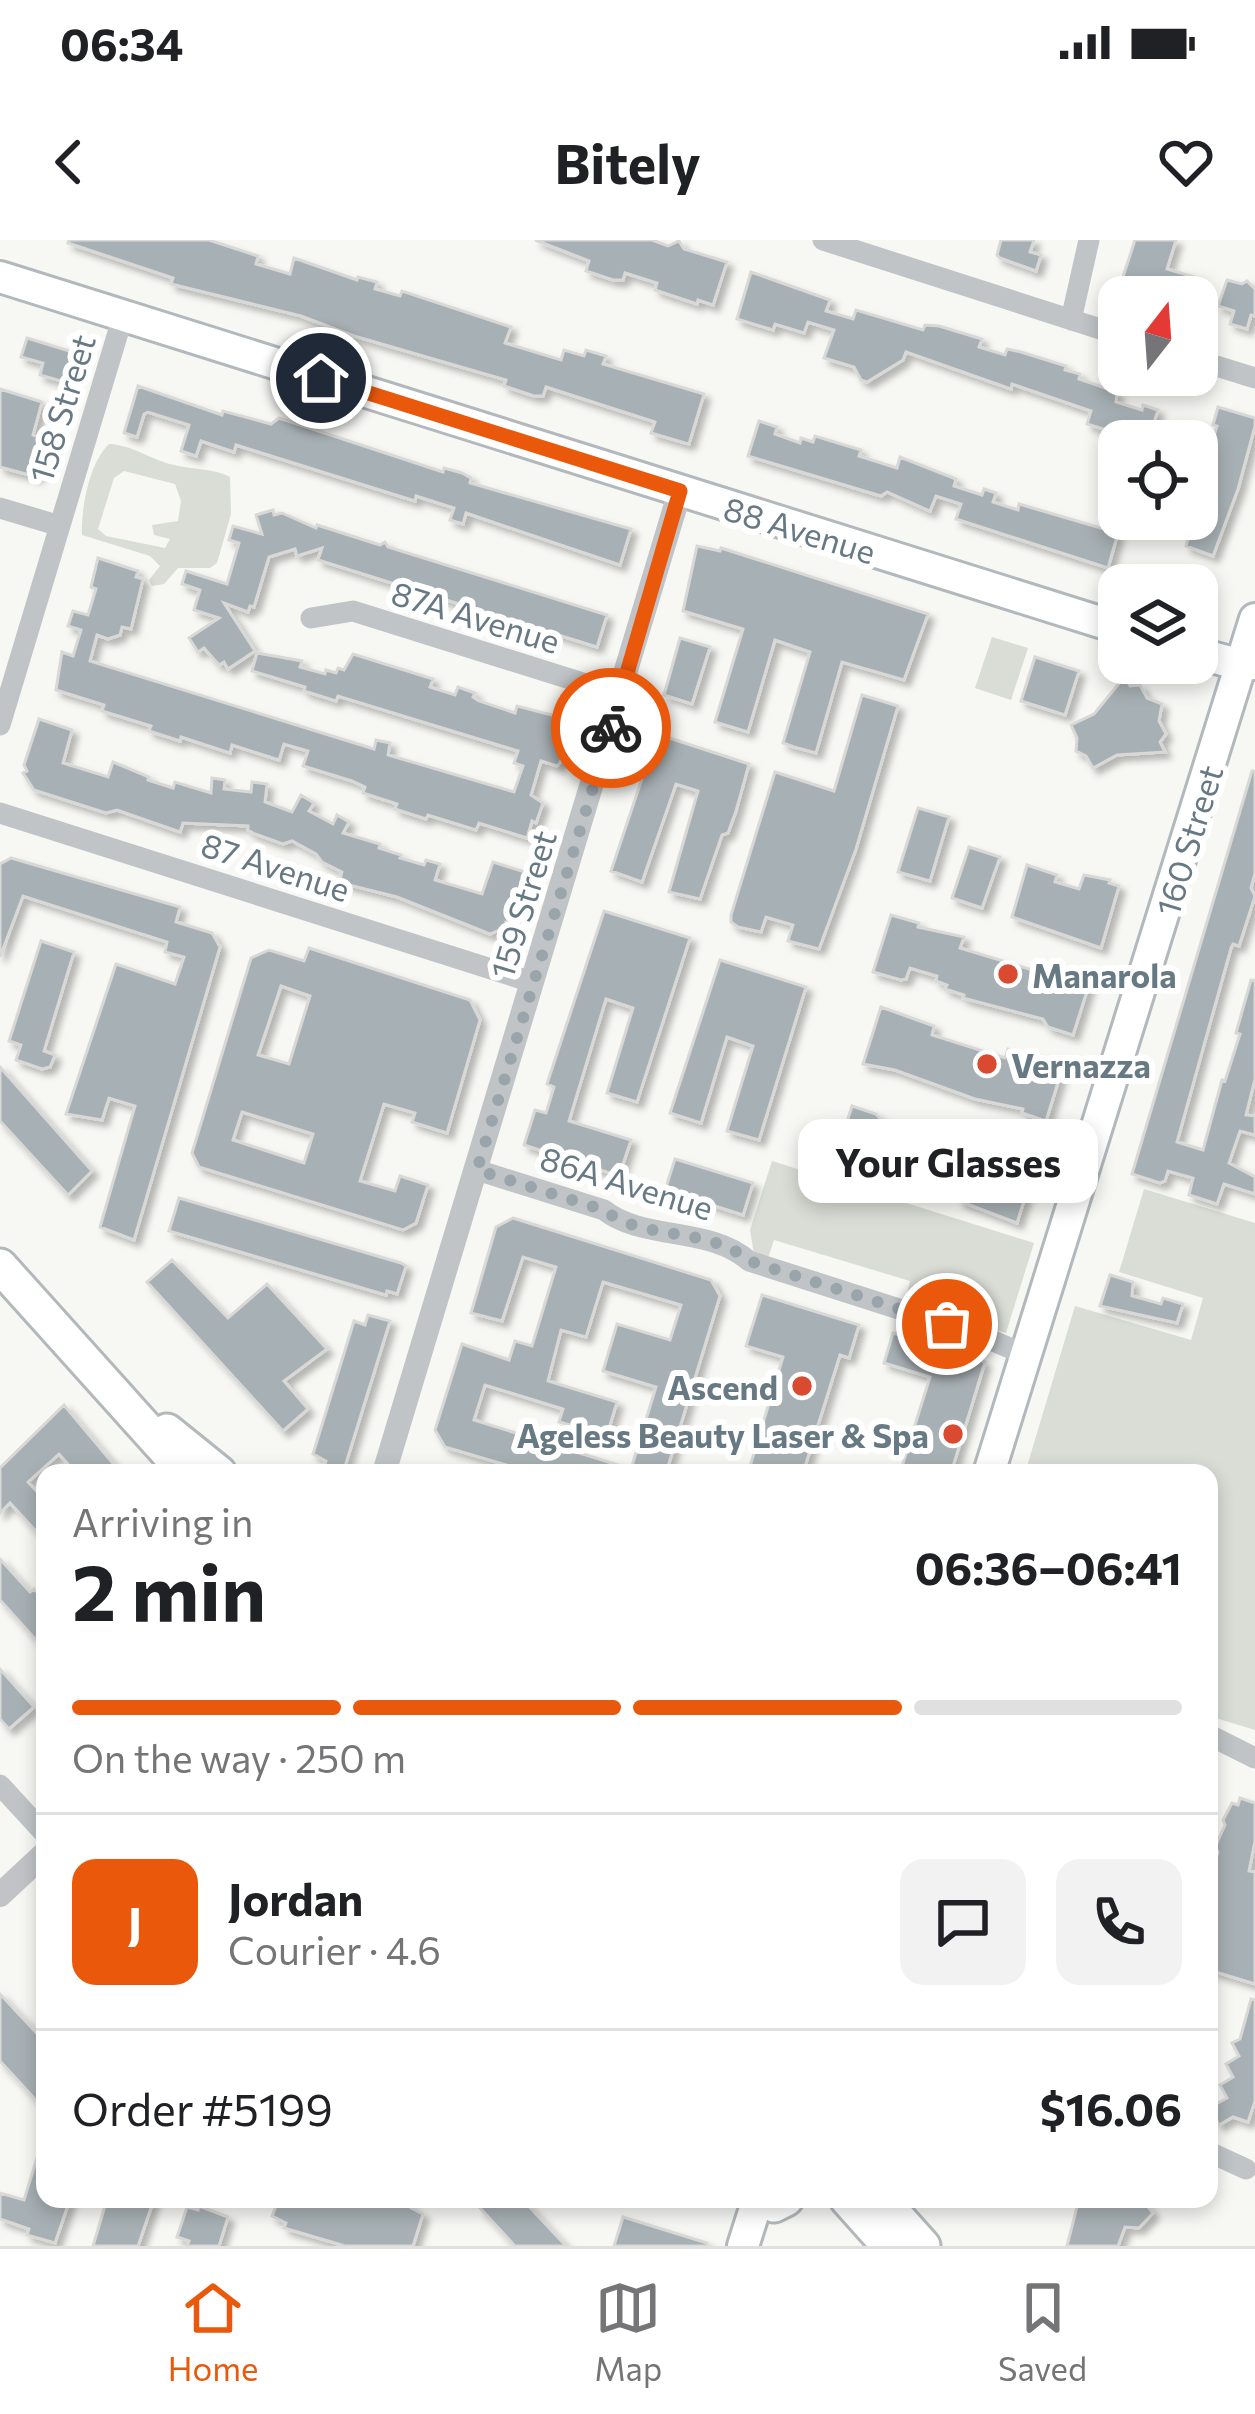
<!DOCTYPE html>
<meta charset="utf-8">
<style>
:root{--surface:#fff;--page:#f2f2f2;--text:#202124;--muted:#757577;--line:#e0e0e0;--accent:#ea580c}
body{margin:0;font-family:Commissioner,sans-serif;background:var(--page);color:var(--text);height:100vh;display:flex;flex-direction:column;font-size:45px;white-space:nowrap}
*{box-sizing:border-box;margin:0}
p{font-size:39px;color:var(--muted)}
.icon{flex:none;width:66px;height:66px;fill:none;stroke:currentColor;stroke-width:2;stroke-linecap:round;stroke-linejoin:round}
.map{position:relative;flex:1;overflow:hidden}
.sheet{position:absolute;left:36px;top:1224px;width:1182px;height:744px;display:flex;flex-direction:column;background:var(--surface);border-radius:24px;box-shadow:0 6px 18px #0003}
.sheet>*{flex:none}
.needle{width:78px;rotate:17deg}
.buttons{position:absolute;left:1098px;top:36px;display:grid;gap:24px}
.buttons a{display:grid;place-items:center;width:120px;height:120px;border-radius:24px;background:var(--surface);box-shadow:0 6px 18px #0003;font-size:60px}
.pin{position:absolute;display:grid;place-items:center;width:102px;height:102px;color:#fff;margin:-51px;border:6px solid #fff;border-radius:50%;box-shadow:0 3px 12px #0007}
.courier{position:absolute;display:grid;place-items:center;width:120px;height:120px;margin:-60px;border:9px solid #ea580c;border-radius:50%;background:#fff;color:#222;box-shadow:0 3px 15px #0007}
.bubble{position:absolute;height:84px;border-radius:24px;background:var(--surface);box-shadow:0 6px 18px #0003;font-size:39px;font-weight:700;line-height:84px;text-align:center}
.head em{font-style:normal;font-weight:700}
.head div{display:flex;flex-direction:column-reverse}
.head{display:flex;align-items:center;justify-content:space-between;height:204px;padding:0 36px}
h1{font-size:78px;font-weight:700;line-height:90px}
.bar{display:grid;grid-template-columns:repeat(4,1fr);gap:18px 12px;align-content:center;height:144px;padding:0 36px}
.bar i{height:15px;border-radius:9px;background:var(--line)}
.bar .on{background:var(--accent)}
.bar p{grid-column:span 4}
.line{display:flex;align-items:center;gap:30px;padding:0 36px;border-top:3px solid var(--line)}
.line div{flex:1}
.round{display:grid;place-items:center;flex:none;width:126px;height:126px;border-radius:24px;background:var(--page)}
.status{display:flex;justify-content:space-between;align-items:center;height:84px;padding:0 60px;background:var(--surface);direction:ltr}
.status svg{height:33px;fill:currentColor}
header{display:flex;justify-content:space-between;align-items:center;height:156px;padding:0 36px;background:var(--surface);font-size:54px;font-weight:700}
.menu{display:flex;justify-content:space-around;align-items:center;height:168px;border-top:3px solid var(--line);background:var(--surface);font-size:33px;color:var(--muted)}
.menu a{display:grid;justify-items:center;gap:6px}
.menu .on{color:var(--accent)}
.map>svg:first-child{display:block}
</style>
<div class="status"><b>06:34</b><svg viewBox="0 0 49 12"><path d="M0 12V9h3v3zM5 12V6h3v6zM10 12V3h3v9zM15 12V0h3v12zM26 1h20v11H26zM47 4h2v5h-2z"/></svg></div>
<header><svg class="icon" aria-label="back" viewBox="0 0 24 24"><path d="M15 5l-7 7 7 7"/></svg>Bitely<svg class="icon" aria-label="heart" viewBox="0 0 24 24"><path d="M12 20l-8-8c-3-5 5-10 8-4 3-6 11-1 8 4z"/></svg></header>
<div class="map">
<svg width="1255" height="2006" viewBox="0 0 1255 2006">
<defs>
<filter id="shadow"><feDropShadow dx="5.5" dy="5.5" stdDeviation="3" flood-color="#0004"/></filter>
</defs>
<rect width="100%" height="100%" fill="#f7f7f4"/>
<path fill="#d9ddd5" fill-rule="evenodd" d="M109,204c24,1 42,16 65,21 19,5 39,3 56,12l1,37 -14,49 -7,5h-32l-14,16 -12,2 -3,-6 11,-14 -10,-10 -68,-21c-1,-26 7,-72 27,-91zM124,231l51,13 6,17 -3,20 -26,4 2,10 16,4 -5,9 -59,-12 -8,-7 16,-51z
M992,397l36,11 -17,52 -36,-12z
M772,921l262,82 -28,90 -101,-32 5,-20 -136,-41 -6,18 -14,-4 -4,-24z
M1144,949l111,34v507l-46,-14v-243h-184l50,-167 116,34 12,-42 -84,-26z"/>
<path fill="#a7b0b4" stroke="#d8d8d6" stroke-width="3" fill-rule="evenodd" filter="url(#shadow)" d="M69,0h140l49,16 -2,8 34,10 4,-16 63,22 1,-3 19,5 -2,7 25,7 2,-5 109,36 -6,16 56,17 3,-10 20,6 2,-6 20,6 -3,8 101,30 -15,50 -4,-1 -34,-10 4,-11 -109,-35 -3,9h-9l-30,-10 2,-6 -152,-44 -53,-20 -130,-32 2,-6 -105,-35z
M535,0h117l16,6 11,-5 5,8 43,13 -14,43 -15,-5 -1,4 -42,-14 2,-7 -32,-10 -2,7h-10l-27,-9 3,-10z
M1001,0h33l-4,12 11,3 -5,16 -36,-13 -3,-3z
M1135,0h41l-9,29 31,9 -5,19h-62l3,-10 -13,-4z
M751,32l79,28 -4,11 27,8 3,-9 67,20 2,-5 14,1 43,13 -3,8 26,8 2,-6 14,3 45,14 -1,4 15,4 -1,5 38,13 -1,10 26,8 1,-5 15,5 -10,31h-20l1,-4 -42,-13 4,-13 -79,-27 -1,5 -105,-37 -3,8 -36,22 -6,-2 -7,-13 -30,-9 10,-28 -26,-8 -4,11 -29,-9 -2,6 -36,-11z
M1227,40l15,4 5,-3 8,8v27l-4,-1 -4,14 -17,-5 4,-13 -16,-5z
M27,98l49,15 -8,30 -28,-8 3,-12 -22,-6z
M138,146l84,29 1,-4 48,13 8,-6 164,54 1,-4 18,5 9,5 -1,5 161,46 -11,36 -154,-52 -3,11 -13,-4 4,-12 -38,-12 -1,5 -179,-56 -2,7 -33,-11 -5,15 -15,-5 8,-26 -41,-13 -4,2 -7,23 -13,-4z
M0,149l42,13 -9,33 16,5 -12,37 -37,-10z
M1218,167l37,11v8l-17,63 -25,67 -27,-10 27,-85 -6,-2 10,-33 -4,-1z
M759,181l18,6 -2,7 25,9 1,-5 12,4 2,-6 46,14 -2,6 38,12 3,-11 56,22 -2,7 28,9 2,-6 12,4 -3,9 25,8 1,-6 99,29 -10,35 -152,-49 5,-15 -25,-8 -6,15 -43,-19 -6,4 -133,-40z
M273,270l1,5 8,-2 34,15 1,-3 63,20 5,-3 3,5 219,68 -10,32 -279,-87 4,-12 -25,8 -2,-7 -26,8 -15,50 -4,-1 -2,6 -24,-9 31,48 -27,18 -4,-7 -5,3 -15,-17 -6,4 -9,-14 30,-20 -25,-8 6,-20 -18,-6 4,-13 41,13 12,-41 -10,-3 4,-14 29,8 -6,-19z
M697,306l23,5 1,-3 207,66 -24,66 -62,-18 -26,91 -22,-6 -11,-4 27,-91 -35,-12 -27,92 -33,-10 28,-93 -60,-18z
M98,318l40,13 -2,6 7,2 -12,50 -9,-2 -2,8 -12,4 -11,-4 -7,26 284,88 2,-9 14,3 -2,12 126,37 9,-26 -9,-3 4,-12 -180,-55 -2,5 -32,-10 1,-4 -53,-16 5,-18 45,8 -2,6 25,7 1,-4 10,3 2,-5 6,2 9,-16 80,25 -3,8 25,8 3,-8 17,6 -2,4 6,4 36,12 2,-7 39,10 -2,6 18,5 -12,36 -3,3 -16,-5 -10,34 12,8 -7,20 -4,-2 -5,17 -48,-15 -3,7 -48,-15 -2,4 -31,-10 2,-5 -34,-11 2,-6 -13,-6 -49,-15 5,-15 -24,-7 -5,16 -47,-15 -2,8 -49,-16 -1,4 -31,-10 2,-5 -49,-15 2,-6 -48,-15 6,-38 11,4 8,-26 -13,-4 5,-15 15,4 8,-26 -5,-2z
M680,398l30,9 -18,57 -28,-9z
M1035,417l44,14 -14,44 -44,-14z
M1125,436l5,10 10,-1 7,13 15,6 -3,17 7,13 -6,8 5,10 -48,3 -24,13 -7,-12 -10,-5 1,-13 -6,-13 23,-11z
M862,455l36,11 -42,143 -37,100 -31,-8 5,-16 -27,-8 -5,15 -23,-5 -7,-5v-7l44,-143 59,19z
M39,479l33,11 -9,33 45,14 5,-15 36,15 -1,3 25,8 2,-6 36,11 1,-15 13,2 -1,9 27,3 1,-10 15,2 -2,18 27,10 9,-17 13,8 -5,8 24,13 4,-9 12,7 -6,11 37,11 -1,4 22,7 -1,3 24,7 2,-5 14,4 -5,16 47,14 11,-32 32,10 -13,47 -6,3 2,4 -18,8 -93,-37 -52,-13 -5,-5 2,-7 -20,-10 -6,-8 -24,-13 -9,3 -28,-10 -7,-4v-4l-65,-3 -3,9 -63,-22 -11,3 -72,-23 -11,-17 4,-2 -3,-6z
M657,494l92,30 -13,47 -8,22 -6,2 -22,64 -31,-7 29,-101 -22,-7 -34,98 -31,-11z
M1252,531h3v102l-4,15 4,8 -16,50 -6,-2 -2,4 -54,194 26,8 19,-70 3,1 15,-47 -4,-1 15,-53 4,1v98l-9,36 9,1v19l-15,-4 -11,32 26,14v17l-31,-10 -7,20 -28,-9 4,-17 -25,-7 -3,10 -5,2 -28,-9z
M918,568l31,9 -19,64 -32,-9z
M969,607l31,10 -18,51 -30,-10z
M11,618l169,49 -4,15 36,11 8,14 -86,293 -34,-13 35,-121 -26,-8 -7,22 -36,-6 50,-150 59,20 9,-27 -19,-5 2,-10 -144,-46 -23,61v-93z
M1027,625l30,10 -2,7 24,7 5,-14 26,5 -1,3 10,3 -18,62 -89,-31z
M604,671l86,27 -53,164 -30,-9 26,-85 -27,-9 -37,122 62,19 -12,36 -95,-31 11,-35 11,3 8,-26 -7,-3z
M891,675l28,8 -1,4 46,10 -4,11 72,22 3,-9 57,14 -19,60 -25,-8 -5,-8 -80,-21 1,-3 -19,-6 2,-4 -11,-4 1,-5 -27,-8 -4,11 -5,1 -28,-8z
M41,701l33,11 -30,99 11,4 -5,12 -8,2 -26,-9 5,-15 -12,-4z
M309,708l161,52 10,20 -33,113 -35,-11 3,-9 -31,-9 -24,77 35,10 5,-15 28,9 -12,38 -13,7 -204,-63 -7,-14 59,-195 18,-8 35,11zM281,746l29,10 -21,68 -31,-9zM242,872l71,22 -9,29 -71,-23z
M720,720l86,27 -47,153 -32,-9 26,-85 -26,-9 -26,86 -31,-10z
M881,767l53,19 -2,9 73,23 3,-9 56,14 -18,58 -24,-8 1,-4 -48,-10 -80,-29 -32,-6z
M0,827l92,104 -24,24 -68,-74z
M852,866l24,8 5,6 119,37 2,-6 34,11 -19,61 -58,-22 4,-10 -71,-22 -3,9 -55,-14z
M675,919l78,24 -10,32 -78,-25z
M179,958l222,65 5,3 -9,28 -10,-3 -1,4 -217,-64z
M513,978l198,62 9,16 -54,177h-132l-89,-26 -10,-17 27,-86 47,16 6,-19 17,5 24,-79 -33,-10 -21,64 -31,-8 25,-86zM603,1042l78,23 -11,35 -53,-16 -14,47 53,16 -25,82 -157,-49 11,-35 78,24 -4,13 48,13 10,-33 -69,-21 13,-51 25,7z
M172,1020l56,58 39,-34 60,65 -43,32 24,28 -25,22 -136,-149z
M1110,1035l23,7 -1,14 29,8 2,-6 20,6 -6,19 -77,-17z
M762,1055l97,30 -10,33 -9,-3 -37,118h-55l35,-116 -37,-11z
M368,1075l22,6 -47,152h-12l-8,-3 3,-9 -13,-7 41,-133 11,4z
M893,1093l92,29 -34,111 -18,-4 -1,4h-32l30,-96 -46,-14z
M64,1165l57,68h-45l-17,-19 -31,28 17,18v41l-35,-38 -10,10v-45z
M0,1319l30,33 4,-3 11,12v49l-45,-50z
M0,1429l34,38 -25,22 -9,-10z
M1240,1558l15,5v38l-6,30 6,1v112l-46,-14v-90l9,-28 -3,-5 10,-22 -2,-5 9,-17 6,2z
M0,1754l45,48v68l-45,-49z
M1251,1759l4,1v101l-7,21 -15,-5 -14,8 -10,-17 18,-10 -7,-13 13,-8 -7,-13 13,-8 -7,-13 8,-4z
M42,1902l3,1v56h25l-15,44 -28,-8 2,-6 -29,-10v-26l24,7z
M107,1959h47l-16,47h-45z
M279,1959h116l17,6 -1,3 12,6 -10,32h-68l-61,-18 2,-5 -14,-7z
M490,1959h32l44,47h-51l-35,-38z
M1079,1959h55l10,3 9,11 -14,15 -14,-1 -7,19h-51z
M199,1966l29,11 -9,29h-32l2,-5 -12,-4 10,-30 11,3z
M623,1977l84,26 -1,3h-92z"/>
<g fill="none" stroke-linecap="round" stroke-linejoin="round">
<g stroke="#b2b8bc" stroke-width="36">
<path id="secondary" d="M0,37l1119,351
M1197,413l44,12 14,-1
M989,1233l266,-854
M743,2006l15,-47"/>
</g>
<g stroke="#b3b8bb" stroke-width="39">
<path id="primary" d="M0,1026l186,207
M167,1191l52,42
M847,1959l42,47
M881,1959l42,47
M774,1965l12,-6"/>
</g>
<path stroke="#c0c4c7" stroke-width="21" d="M823,0l296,95
M1071,80l18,-80
M1197,120l58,18
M0,268l60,18
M311,378l42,-7 268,84
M0,485l123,-409
M0,573l532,169
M477,930l127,40c39,31 106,16 145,51l228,73 49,21
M1209,1495l46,23
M0,1545l45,49
M1209,1912l37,17"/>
<path stroke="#c0c4c7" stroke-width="24" d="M384,1233l296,-982
M0,1655l45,-42"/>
<use href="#secondary" stroke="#fff" stroke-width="30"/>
<use href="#primary" stroke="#fff" stroke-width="33"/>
</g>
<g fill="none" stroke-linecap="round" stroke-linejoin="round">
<path stroke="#99a5ab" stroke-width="12" stroke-dasharray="0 21.6" d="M611,488l-134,442 127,40c41,32 106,16 145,51l198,63"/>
<path stroke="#ea580c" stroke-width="15" d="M321,138l359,113 -69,237"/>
</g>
<g fill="#da4a30" stroke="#fff" stroke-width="4.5">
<circle cx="1008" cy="734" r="12"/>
<circle cx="987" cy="824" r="12"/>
<circle cx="802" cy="1146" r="12"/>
<circle cx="953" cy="1194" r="12"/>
</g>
<g text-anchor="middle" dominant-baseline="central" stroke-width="12" stroke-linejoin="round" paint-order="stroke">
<g font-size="33" fill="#677983" stroke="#fff">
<text transform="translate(61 168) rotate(-73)">158 Street</text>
<text transform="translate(800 289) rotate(17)">88 Avenue</text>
<text transform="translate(476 376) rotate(17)">87A Avenue</text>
<text transform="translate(1188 600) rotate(-73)">160 Street</text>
<text transform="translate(276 626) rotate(18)">87 Avenue</text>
<text transform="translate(522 664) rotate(-73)">159 Street</text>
<text transform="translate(627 942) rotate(17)">86A Avenue</text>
</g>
<g font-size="33" font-weight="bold" fill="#677983" stroke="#fff" text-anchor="start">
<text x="1032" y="734">Manarola</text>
<text x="1011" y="824">Vernazza</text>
<text x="778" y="1146" text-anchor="end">Ascend</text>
<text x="929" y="1194" text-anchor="end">Ageless Beauty Laser &amp; Spa</text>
</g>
</g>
</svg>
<div class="buttons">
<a><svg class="needle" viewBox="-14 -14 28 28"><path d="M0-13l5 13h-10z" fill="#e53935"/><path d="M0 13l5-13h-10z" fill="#757577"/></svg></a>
<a><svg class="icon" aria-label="locate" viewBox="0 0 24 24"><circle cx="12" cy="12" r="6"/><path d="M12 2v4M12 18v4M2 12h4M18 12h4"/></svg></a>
<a><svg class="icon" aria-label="layers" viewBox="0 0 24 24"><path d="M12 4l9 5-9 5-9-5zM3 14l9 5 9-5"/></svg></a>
</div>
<div class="pin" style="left:947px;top:1084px;background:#ea580c"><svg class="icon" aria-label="bag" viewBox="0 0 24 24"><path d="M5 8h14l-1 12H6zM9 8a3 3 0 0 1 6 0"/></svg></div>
<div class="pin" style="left:321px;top:138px;background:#1f2937"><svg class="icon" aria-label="home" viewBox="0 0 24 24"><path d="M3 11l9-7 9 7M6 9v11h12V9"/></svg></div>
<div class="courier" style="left:611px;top:488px"><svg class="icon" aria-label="bike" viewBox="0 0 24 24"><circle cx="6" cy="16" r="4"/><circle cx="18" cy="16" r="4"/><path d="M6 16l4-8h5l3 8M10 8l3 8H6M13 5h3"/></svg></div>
<div class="bubble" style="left:798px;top:879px;width:300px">Your Glasses</div>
<section class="sheet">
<div class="head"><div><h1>2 min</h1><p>Arriving in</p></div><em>06:36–06:41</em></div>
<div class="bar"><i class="on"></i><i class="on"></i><i class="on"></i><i></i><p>On the way · 250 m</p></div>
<div class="line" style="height:216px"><b class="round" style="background:var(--accent);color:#fff">J</b><div><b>Jordan</b><p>Courier · 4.6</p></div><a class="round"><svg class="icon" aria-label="chat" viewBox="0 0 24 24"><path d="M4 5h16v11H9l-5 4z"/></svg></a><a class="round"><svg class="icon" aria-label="phone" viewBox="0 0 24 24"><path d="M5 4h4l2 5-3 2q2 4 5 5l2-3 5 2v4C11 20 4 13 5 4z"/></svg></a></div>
<div class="line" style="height:156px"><div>Order #5199</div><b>$16.06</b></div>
</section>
</div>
<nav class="menu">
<a class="on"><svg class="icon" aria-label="home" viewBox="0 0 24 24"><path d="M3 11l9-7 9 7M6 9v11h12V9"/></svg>Home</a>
<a><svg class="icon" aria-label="map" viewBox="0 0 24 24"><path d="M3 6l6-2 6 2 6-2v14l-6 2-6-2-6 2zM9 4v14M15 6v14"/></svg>Map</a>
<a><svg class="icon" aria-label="saved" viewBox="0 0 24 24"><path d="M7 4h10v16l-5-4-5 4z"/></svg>Saved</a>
</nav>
